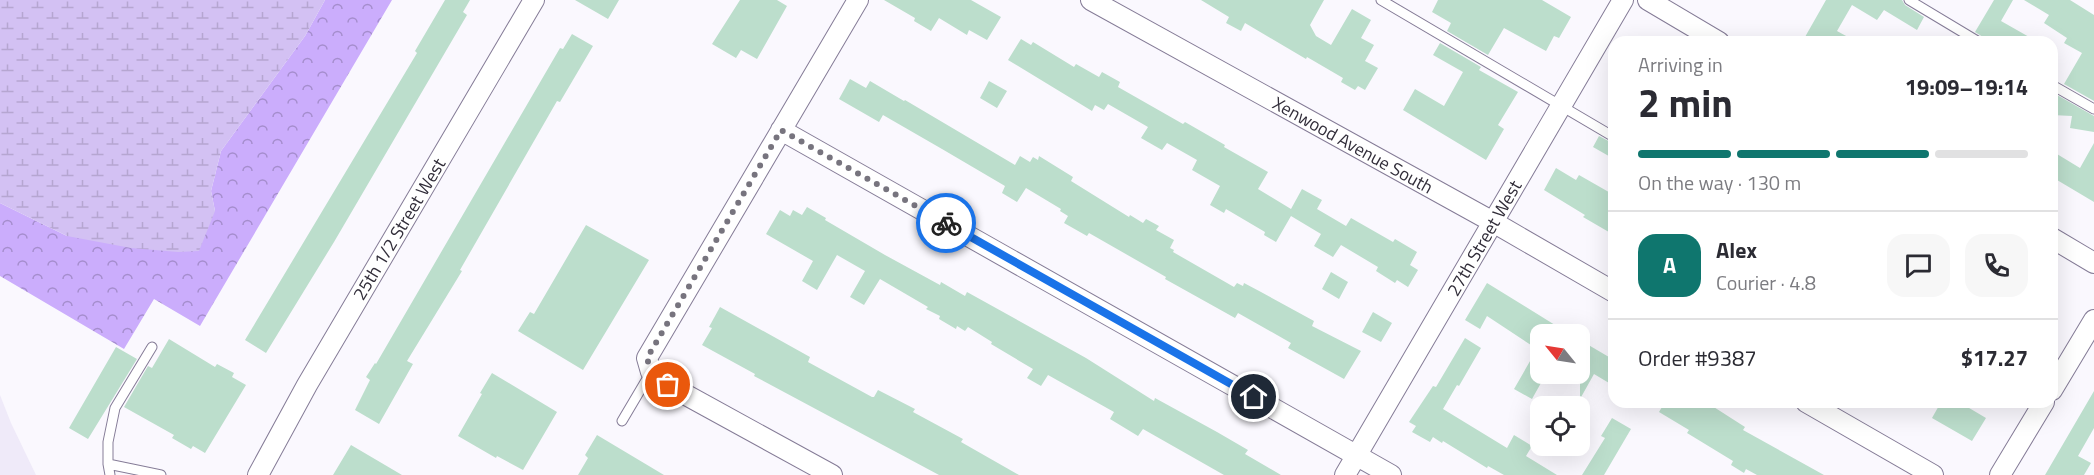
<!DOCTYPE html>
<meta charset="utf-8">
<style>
:root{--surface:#fff;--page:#f7f7f7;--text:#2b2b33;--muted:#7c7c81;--line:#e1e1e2;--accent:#0f766e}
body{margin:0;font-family:"Titillium Web",sans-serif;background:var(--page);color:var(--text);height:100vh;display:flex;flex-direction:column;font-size:22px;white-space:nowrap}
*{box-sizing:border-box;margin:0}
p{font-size:20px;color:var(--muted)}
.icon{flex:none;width:33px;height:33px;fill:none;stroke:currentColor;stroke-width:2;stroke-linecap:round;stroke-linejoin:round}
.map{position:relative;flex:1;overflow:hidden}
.drawer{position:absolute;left:1608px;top:36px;width:450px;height:372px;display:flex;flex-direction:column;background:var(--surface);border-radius:18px;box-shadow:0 6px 24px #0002}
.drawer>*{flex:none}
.needle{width:39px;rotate:300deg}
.tools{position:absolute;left:1530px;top:324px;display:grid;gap:12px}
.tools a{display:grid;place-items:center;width:60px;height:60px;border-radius:12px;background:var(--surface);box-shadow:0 6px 24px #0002;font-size:30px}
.pin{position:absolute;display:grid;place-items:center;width:51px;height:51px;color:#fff;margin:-26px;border:3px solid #fff;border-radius:50%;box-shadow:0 2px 6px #0007}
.courier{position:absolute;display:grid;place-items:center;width:60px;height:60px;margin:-30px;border:4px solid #1a73e8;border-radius:50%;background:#fff;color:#222;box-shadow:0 2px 8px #0007}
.overview em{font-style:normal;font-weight:700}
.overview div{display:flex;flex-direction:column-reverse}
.overview{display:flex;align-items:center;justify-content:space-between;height:102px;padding:0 30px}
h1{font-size:39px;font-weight:700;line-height:45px}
.bar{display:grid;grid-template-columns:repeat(4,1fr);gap:9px 6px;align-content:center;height:72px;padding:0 30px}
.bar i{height:8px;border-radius:4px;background:var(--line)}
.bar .active{background:var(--accent)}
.bar p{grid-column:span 4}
.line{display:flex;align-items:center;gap:15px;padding:0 30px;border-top:2px solid var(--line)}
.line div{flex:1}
.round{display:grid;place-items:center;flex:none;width:63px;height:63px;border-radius:18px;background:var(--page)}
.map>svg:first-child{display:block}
</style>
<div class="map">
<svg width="2094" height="475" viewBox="0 0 2094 475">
<defs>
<pattern id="forest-crowns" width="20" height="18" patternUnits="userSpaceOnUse" patternTransform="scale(1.5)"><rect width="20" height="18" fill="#cbadfc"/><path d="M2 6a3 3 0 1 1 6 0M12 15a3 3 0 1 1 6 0" fill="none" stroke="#a58dcd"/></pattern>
<pattern id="wetland-marsh" width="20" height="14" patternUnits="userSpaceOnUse" patternTransform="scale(1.5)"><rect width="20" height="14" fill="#d3c1f3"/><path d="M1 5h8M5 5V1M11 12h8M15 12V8" fill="none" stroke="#b6a6d1"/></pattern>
</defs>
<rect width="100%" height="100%" fill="#faf8fe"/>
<path fill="#efeaf9" d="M0,395l11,28 25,52h-36z"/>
<path fill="url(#forest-crowns)" d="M325,0h67l-192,326 -46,-27 -30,50 -124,-73v-73l67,33 148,-25 -4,-20 10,-40 84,-115z"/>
<path fill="url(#wetland-marsh)" d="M0,0h325l-20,36 -84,115 -10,40 4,20 -16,40 -21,1 -47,-4 -64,-12 -67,-33z"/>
<path fill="#bcdecc" d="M445,0h25l-7,12 4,3 -133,227 -68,111 -21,-13 172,-287 -2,-2z
M575,0h44l-11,19z
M740,0h37l10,6 -30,53 -16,-9 -5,8 -24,-14z
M884,0h87l30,17 -14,23 -18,-10 -2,5 -28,-17 -8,13 -17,-10 1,-3z
M1201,0h123l-14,25 6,11 15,9 21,-36 19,11 -10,18 13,7 -9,16 13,7 -13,22 -7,-4 -3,4 -14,-8 2,-4 -36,-21 -1,2 -61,-36 -4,8 -15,-8 3,-6z
M1438,0h104l29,17 -12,21 -5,-2 -8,15 -42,-23 -16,27 -41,-24 4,-8 -19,-11z
M1826,0h76l3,5 19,12 -7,13 -33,-20 -7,10 -25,-15 -15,26 20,11h-44l-8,-5z
M1994,0h19l-12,21 37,21h-52l-3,-5 -8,-5z
M2024,0h46l24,15v86l-30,-17 18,-31 -18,-10 3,-5 -23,-15 5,-8z
M572,34l21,12 -33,56 -3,-1 -97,169 2,1 -55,90 6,3 -34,60 -24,-14 15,-30 -4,-3 9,-14 1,1 184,-316 3,1z
M1021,39l10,6 2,-3 41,25 2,-3 23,13 3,-5 18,10 -2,5 65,37 2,-2 40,23 -1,2 44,25 -10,17 33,20 11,-20 20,11 -5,9 29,17 5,-8 42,24 2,-3 22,13 -7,13 8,5 -10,17 -11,-7 -2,3 -19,-12 2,-4 -37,-22 -8,12 -19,-11 7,-12 -30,-18 -15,26 -12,-7 1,-3 -39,-23 -2,4 -14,-8 10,-19 -28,-16 5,-10 -30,-17 -5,7 -21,-12 7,-11 -40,-23 -4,6 -9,-5 -3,6 -84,-51z
M1440,43l41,24 -2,3 39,22 -20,33 6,4 -18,31 -83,-50 12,-21 29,17 19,-34 -30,-17z
M850,79l16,9 4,-7 34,20 1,-1 110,65 5,-9 10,6 3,-5 5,3 1,-4 34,21 -2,4 58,36 1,-2 13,8 3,-4 13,7 -3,4 18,10 -4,8 4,2 -1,2 61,35 3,-4 6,3 1,-3 17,9 53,29 -2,5 49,25 -17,28 -56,-31 3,-5 -30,-17 -23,-13 -3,5 -70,-39 1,-2 -77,-44 -2,3 -23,-13 4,-7 -8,-5 1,-2 -35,-21 -9,14 -15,-9 3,-7 -63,-37 -59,-34 -4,7 -40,-23z
M989,81l18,10 -10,17 -17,-10z
M2057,95l37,21v16l-24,-4 2,-12 -20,-1v-12z
M1599,136l15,8v15l-21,-12z
M2094,143v59l-42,-25v-26l28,17z
M1556,168l20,12 3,-5 35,20v40l-31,-18 2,-2 -41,-25z
M807,207l19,11 -1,2 60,35 55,30 1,-3 24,14 2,-4 119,66 68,43 1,-3 62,34 31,18 -3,4 36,21h-57l-81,-46 -5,7 -28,-17 4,-7 -66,-37 -7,11 -14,-8 6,-9 -42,-25 1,-2 -24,-15 -3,4 -8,-5 -1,3 -17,-10 1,-3 -14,-7 2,-2 -48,-28 -16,26 -14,-8 15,-26 -28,-16 -20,35 -15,-9 11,-20 -47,-27 14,-24 10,6 3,-6 9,5z
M586,225l63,35 -66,110 -65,-39 12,-19 4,2z
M1331,272l17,10 -9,17 -17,-10z
M1487,283l68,42 -5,9h-10v40h6l-14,25 -18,-10 23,-40 -50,-33 -7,13 -15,-9z
M720,307l90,50 -2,5 64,35h2l4,-7 37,19 -2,3 50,27 -2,3 58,33h-80l-185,-99 1,-2 -53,-29 10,-17 -3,-1z
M1373,312l19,11 -11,19 -19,-10z
M1465,338l16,10 -22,38 -2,-1 -14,24 64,39 7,-13 18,11 -6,10 31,19h-53l-16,-9 -1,2 -44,-27 -1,2 -9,-6 -3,5 -18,-10 4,-6 -7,-4 24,-36 3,1z
M169,339l46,28 2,-3 17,9 -2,4 14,8 -41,68 -12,-7 -2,3 -19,-11 2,-3 -50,-28 24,-41 4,2z
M1580,340l34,20v26l-20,-12 -14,25z
M116,347l21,12 -49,80 -19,-11z
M492,373l65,39 -34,58 -26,-14 -1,2 -38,-22 24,-42 -2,-1z
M2094,391v37l-16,28 13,7 -7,12h-39z
M1665,402h41l39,25 -2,3 81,45h-67l-11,-6 -2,4 -13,-8 2,-4 -46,-28 2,-3 -30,-18z
M1941,402h18l27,16 -14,23 -40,-23z
M1612,418l19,11 -27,46h-22l23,-37 -4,-2z
M597,435l67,40h-86l10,-17 -3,-3z
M351,445l51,30h-69z"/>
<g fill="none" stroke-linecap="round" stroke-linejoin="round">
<g stroke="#857c97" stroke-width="11">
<path id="service" d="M1381,0l233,137
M1909,0l70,42
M2052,85l42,24
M622,421l29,-49
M108,464v-22l7,-34 37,-61
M110,475l-2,-11 53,11"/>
</g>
<g stroke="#857c97" stroke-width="22">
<path id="minor" d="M1091,0l402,222 121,70
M1648,0l71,42
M781,130l610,345
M2052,238l42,25
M2052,390l42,-70
M1806,402l127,73
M258,475l49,-90 227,-385
M832,475l-164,-90 -17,-13 -4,-14 211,-358
M1345,475l278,-475
M2000,475l44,-73"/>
</g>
<use href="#service" stroke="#fff" stroke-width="9"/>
<use href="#minor" stroke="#fff" stroke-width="20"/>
</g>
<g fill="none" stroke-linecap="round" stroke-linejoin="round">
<path stroke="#77747e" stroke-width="6" stroke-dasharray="0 10.8" d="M668,385l-17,-13 -4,-14 134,-228 165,93"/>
<path stroke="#1a73e8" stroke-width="8" d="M946,223l308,174"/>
</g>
<g text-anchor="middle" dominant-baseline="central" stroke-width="4.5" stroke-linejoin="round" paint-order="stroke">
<g font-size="18" fill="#312d39" stroke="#fff">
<text transform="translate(1353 145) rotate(29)">Xenwood Avenue South</text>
<text transform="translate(399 229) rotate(-59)">25th 1/2 Street West</text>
<text transform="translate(1484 238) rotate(-60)">27th Street West</text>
</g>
</g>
</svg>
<div class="tools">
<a><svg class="needle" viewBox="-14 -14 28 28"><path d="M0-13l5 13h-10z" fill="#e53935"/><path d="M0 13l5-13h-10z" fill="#7c7c81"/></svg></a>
<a><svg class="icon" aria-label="locate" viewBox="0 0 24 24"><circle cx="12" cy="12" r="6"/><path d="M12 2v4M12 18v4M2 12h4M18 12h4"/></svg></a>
</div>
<div class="pin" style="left:668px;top:385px;background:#ea580c"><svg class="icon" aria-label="bag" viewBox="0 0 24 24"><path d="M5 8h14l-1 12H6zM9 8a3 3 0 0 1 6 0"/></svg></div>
<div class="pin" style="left:1254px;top:397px;background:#1f2937"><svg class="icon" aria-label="home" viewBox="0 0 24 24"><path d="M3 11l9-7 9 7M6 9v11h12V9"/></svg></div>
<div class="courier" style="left:946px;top:223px"><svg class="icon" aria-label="bike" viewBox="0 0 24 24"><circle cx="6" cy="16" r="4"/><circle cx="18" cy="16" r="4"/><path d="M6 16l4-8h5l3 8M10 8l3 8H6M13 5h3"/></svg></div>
<section class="drawer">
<div class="overview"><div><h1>2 min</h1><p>Arriving in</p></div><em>19:09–19:14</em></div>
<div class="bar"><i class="active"></i><i class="active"></i><i class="active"></i><i></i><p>On the way · 130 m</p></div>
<div class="line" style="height:108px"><b class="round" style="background:var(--accent);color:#fff">A</b><div><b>Alex</b><p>Courier · 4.8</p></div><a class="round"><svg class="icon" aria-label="chat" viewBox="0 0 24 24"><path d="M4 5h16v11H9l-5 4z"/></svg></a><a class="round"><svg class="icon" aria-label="phone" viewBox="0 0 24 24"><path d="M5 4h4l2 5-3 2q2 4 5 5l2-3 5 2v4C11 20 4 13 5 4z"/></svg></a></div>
<div class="line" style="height:78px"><div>Order #9387</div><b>$17.27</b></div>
</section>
</div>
